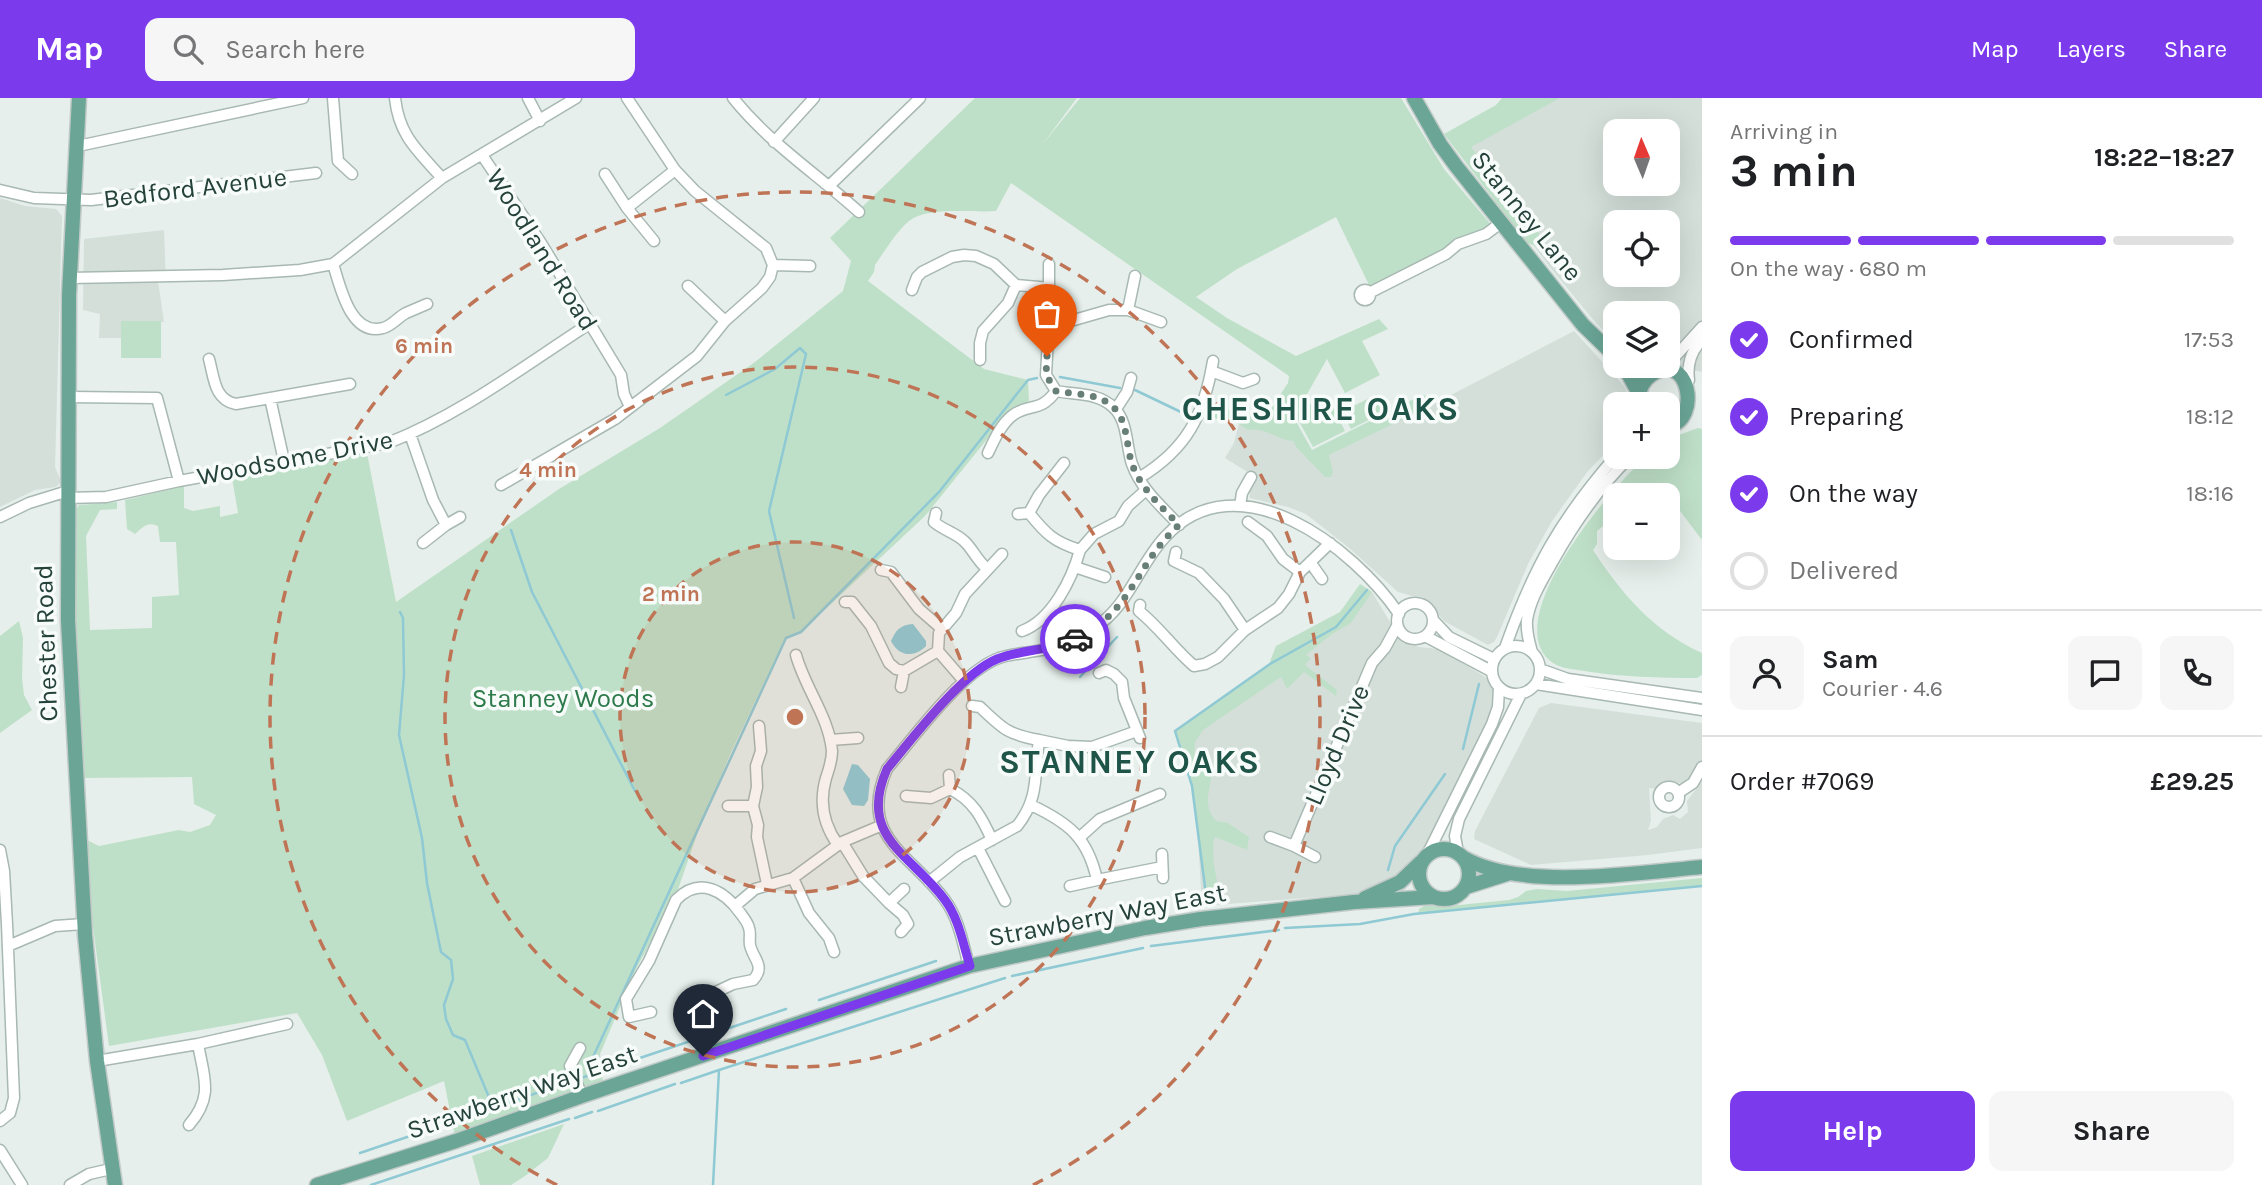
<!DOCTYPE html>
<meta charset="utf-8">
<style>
:root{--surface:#fff;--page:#f6f6f6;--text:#202124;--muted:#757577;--line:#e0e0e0;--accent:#7c3aed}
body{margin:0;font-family:Karla,sans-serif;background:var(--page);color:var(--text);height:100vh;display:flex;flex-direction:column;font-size:26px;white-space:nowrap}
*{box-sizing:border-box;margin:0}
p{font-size:23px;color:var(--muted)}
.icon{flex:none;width:38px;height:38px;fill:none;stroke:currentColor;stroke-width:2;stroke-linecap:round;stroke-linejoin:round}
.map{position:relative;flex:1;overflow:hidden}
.details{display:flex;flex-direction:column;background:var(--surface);width:560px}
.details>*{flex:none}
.needle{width:46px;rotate:358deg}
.controls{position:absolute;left:1603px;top:21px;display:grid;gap:14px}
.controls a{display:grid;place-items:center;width:77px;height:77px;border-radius:14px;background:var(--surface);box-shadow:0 7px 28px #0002;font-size:35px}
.pin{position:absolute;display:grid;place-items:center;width:60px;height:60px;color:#fff;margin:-72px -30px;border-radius:50% 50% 50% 0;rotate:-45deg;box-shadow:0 0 7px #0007}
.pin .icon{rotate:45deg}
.courier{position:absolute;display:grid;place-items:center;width:70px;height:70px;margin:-35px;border:5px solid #7c3aed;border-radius:50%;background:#fff;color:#222;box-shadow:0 2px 9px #0007}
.summary em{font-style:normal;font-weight:700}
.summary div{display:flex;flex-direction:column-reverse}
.summary{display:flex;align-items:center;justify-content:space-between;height:119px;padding:0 28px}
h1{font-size:46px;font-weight:700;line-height:52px}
.bar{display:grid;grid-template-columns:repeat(4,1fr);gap:10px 7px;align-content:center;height:84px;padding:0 28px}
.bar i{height:9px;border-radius:5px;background:var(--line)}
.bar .active{background:var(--accent)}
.bar p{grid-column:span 4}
.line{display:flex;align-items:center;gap:18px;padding:0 28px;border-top:2px solid var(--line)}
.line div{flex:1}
.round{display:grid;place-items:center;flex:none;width:74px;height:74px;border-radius:14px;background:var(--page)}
ol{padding:0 28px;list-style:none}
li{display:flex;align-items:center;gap:21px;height:77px}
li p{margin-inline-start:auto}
li .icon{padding:7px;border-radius:50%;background:var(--accent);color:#fff;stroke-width:4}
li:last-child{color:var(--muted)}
li i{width:38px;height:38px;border:4px solid var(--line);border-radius:50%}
.button{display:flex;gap:14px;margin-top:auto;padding:14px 28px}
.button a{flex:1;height:80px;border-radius:14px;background:var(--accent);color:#fff;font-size:28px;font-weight:700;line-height:80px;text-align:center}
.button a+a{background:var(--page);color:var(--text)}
header{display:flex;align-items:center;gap:42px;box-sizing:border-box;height:98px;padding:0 35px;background:var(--accent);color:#fff}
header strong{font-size:33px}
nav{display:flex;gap:38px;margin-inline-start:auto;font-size:24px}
.search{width:490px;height:63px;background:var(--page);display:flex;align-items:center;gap:18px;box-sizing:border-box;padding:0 24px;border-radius:14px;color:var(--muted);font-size:26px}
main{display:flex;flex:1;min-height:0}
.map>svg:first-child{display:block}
</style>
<header>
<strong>Map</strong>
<div class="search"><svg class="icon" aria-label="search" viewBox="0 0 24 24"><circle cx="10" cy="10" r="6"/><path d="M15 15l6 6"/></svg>Search here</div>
<nav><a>Map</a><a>Layers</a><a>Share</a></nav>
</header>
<main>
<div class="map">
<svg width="1702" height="1087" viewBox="0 0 1702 1087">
<rect width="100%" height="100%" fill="#e6efeb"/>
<path fill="#d4dfda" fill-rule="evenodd" d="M1537,0h165v274l-34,-8v-51h-53v29l-19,-19 -48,-58 -92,-125zM1615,33h53v53h-53zM1615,124h53v53h-53z
M0,100l25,8 31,3 6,7 -7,251 6,14 -5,6 -21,3 -35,17z
M164,132l2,51h-8l6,41 -43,-1v17h-22l1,-24 -17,-4 1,-71z
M1574,233l51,56 5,17h-15v39l-27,28 -36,50 -24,43 -31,73 -3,5 -6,3 -44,-24 -21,-24 -11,-1 -14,-4 -50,-45 -42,-33 -18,-7 -38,-9 -1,-11 5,-11 -29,-18 9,-15 7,-27 30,8 50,34 103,-49z
M1372,494l24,40 23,15 20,2 48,29 9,16 -2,17 -72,145 -38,36 -182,14 -10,-171z
M1551,605l151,20v39l-8,17 -11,5 -8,-2 -19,7 -7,-1 2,33 -3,9 9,-3 6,-8 10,-4 7,4 8,-7 -1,-11 15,-20v67l-54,7 -117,10 -57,-26 1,-8 64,-123z"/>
<path fill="#bfe0c8" d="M975,0h102l-35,47 38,-47h321l43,71 49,58 -123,60 -34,-70 -99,52 -41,28 31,21 69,38 83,-37 9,10 -26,12 18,34 -35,18 -18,-34 -29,51 29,-14 18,35 -32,16 -18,-33 -1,4 18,32 110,-55 5,1 3,5 -6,8 -95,46 4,17 -2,5h-6l-28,-29 -4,-7c-19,-2 -24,-13 -45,-11l-9,-6 -34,-8 1,-10h7l41,10 13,-1 21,-32 1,-7 -278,-193 -15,28c-24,2 -67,-5 -87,10 -12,10 -25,31 -34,44l-1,7 -6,9 116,88 44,11 1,21 -20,11 -84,104 -124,116 -16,6 -56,119 -31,75 -22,63 -40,74 -36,85 4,36 -148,51 -12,-60 -97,40 -25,-66 -25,-42 -188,33 -19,-141 -3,-65 12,6 80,-16 11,2 20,-7 6,-10 -22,-11 -2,-27 -108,1 -9,-147v-121l4,-5 38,-3v7l-17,1 -14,26 4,94 62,-2v-31l27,-2 -3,-53h-16l-2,-16c-11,-5 -15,1 -23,8l-8,-5 -2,-29 59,-14v22l9,3 27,-5v11l18,-4 -6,-35 135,-25 29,149 163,-113 101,-61 95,-66 88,-71 8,-30 -21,-23z
M1502,0h58l-89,49 51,68 6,-3 13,26 -5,8 -9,-3 -83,-109 52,-29z
M121,223h40v37h-40z
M1377,296l9,17 -35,18 -9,-17z
M1698,330l4,1v111l-34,-45h-15l-7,-4 -6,4h-25v21l-18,15v13l-4,6c29,44 60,81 109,103v22l-5,3c-38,0 -75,-1 -113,-7 -10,-2 -22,-2 -31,-8 -58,-40 59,-177 93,-206h22v-18z
M1360,486l12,8 -21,31 -19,11 -26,21 5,3 -6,7 32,25 -1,6 -32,-24 -17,17 -6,-12 -78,53 -8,12 -1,20 8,8 10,4c-3,19 -9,32 4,47l12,2 21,14 -2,13 -32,-13c-5,12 1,46 7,59l-16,-1 -14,-109 -17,-55 94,-67 7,-18 64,-34z
M19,523l4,17 -1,40 2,17 8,15 -32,23v-97z
M1702,780v8l-284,28 1,-5 7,-4 23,1 60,-6 9,-3 8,-6 11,-2 30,2z
M564,1026l-16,34 -23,18 -14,9h-31l-8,-29z"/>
<path fill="#8ec9d4" d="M913,526l13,17v5c-12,12 -27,11 -35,-5 5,-11 9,-16 22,-17z
M852,666l6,1 12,14 -2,21 -4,6 -12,-1 -9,-16z"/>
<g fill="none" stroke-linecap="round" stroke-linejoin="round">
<path stroke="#8ec9d4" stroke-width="2.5" d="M1060,279l60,11
M1135,292l48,23
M726,297l49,-26 25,-21 6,6 -37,157 25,107
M511,432l21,62 103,199
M400,514l3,6 1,57 -5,60 23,103 5,45 14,69 10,8 2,19 -9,26 2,14 7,16 12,5 26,62
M1080,579l37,-40
M1463,651l16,-65
M1388,772l7,-24 50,-72
M1206,797l-14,-109 -17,-55 95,-67 66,-37 31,-37
M1285,830l75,-4 54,-10 288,-28
M1151,848l128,-16
M1012,878l131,-28
M819,902l117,-39
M616,968l170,-57
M588,970l198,-430 15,-6 138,-140 89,-112 9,-2
M719,972l286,-92
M578,981l39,-13
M681,985l38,-13 -6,115
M598,1013l77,-27
M575,1020l17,-6
M360,1055l212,-72
M371,1087l198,-66"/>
<g stroke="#a8b8b2" stroke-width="13">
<path id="minor" d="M333,0l5,63 14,13
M395,0c4,38 23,53 47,80
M528,0l12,23
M733,0c36,45 84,76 126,114
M774,44l40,-44
M78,48l225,-48
M482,57l59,88 80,132 3,19 6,13
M605,76l22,34 48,-38
M830,87l90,-87
M0,92l34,8 57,2 225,-27
M627,110l27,33
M333,166c7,21 17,73 50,64 9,-2 15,-11 23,-15 7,-3 14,-6 21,-9
M1049,166v56l-3,55 10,16c19,4 41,1 57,16 15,13 13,39 19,57 9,25 29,42 47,61
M773,167l37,1
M70,180l153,-3 77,-5 33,-6 109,-86 134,-80
M688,188l37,35
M1360 197a5 5 0 1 1 10 0a5 5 0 1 1-10 0Z
M912,192l5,-13 5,-5 30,-15 12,-2 12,1 18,8 22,21 34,3
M1369,195l77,-39 12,-10 28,-10 16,-12
M1128,212l33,12
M1049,222h25l35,-10h19l7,-34
M209,261c5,18 5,41 27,45l114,-20
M980,262v-17l3,-12 25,-28 8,-18
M1663,272l39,-43
M1211,273l32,12 11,-4
M1689,282c-2,-15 2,-29 13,-40
M69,299l88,1 22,83
M270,300l14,63
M1116,311l11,-17 4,-14
M410,336l23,66 13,25 14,-8
M988,355c6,-13 13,-29 25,-38 17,-12 27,-2 43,-24
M1139,380c48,-29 65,-63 74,-117
M501,387l114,-66 82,-63 28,-35 37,-33 8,-11 3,-12 -7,-17 -71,-57 -20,-21 -48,-72
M67,400l39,-1 73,-16 209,-38c72,-28 136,-77 201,-119
M1240,408l2,-13 9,-16
M936,415l-2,9c9,8 22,11 30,19 8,7 12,18 23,28
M1029,415l10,-18 25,-32
M1018,416l11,-1c17,21 25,29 51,37l14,-16 25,-13 9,-15 18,-16
M0,419l29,-14 39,-12
M1248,424l19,14 16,23 17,13
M423,445l23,-18
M1176,454l-2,9 25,12 25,26 21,31
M1310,464l12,17
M1075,469l30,10
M881,472l10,2 28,37 23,20
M845,504h7l19,24 18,37 7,6 8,2
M1397 523a18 18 0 1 1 36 0a18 18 0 1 1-36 0Z
M1140,507l-1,6c21,17 35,38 55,55l11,-2 13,-7 27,-27 33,-22 11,-14 11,-22 30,-29
M1433,522l16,17 45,22
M1022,533c30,-11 50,-52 58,-81
M1425,538l66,35
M1492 572a24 24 0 1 1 48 0a24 24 0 1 1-48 0Z
M1505,550c28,-79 55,-128 110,-191
M1532,554c-3,-11 -6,-20 -5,-32 3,-21 16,-41 26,-59 22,-39 45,-73 77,-104
M796,557c9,33 33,62 36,96 0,10 -3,18 -6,27 -7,24 -3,46 12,67
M1540,571l28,10 134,19
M1099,575l7,-3 8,4 8,8 2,16 16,40
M964,583l-26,-30 1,-18 17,-20 9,-19 37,-40
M1536,586l166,26
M901,589l3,-16 34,-20
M972,608l8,1c23,22 27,27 59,33
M830,642l28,-2
M949,677l1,14c23,11 32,29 42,51
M1659 699a10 10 0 1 1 20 0a10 10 0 1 1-20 0Z
M1678,695l15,-10 9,-16
M906,698l25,2 19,-9
M1031,707c38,18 57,33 66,75l-27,6
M728,708h25l5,19 -1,12 10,47
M753,708l4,-19 -1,-21 5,-15 -2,-25
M1270,739l24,9
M1079,740l21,-19 60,-25
M842,744l21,34 26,27 15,-14
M978,750l27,53
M0,752l4,21 3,53 7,174 -4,15 -10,8
M1458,755l-3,-17 4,-17 62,-125
M1162,756l1,24
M1427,757l65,-131 6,-17 1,-19
M1315,759l-21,-11 78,-183 13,-15 12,-22
M793,780l16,35 20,25 5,14
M1097,782l65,-13
M929,784l31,-25 57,-31c23,-28 17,-53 22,-86l29,6 24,1 45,-16
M889,805l14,12 5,9 -7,8
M735,808l20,-17 38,-11 49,-36 38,-16
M8,848l47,-20 29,-2
M969,868c-6,-22 -10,-47 -24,-66 -34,-46 -88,-63 -58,-131 27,-32 74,-97 112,-111 15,-5 31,-5 47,-9 17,-4 34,-11 48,-21 35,-22 44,-62 71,-91 73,-80 189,11 234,77
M651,914l-22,5 -3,-18 23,-38 27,-61c23,-24 48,-10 65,14 3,4 7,9 8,14 2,5 0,11 1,17 3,14 16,21 3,35l-20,4 -17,8 -14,2
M580,950l-10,18 12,30
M97,963l101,-17 89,-20
M189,1027c25,-29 15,-47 9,-81
M0,1052l22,35
M70,1087l19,-11 22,-5"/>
</g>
<g stroke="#c2cac8" stroke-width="17">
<path id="major" d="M79,0l-10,197 -1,325 17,315 12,126 18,124
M1414,0l26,46 16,22 127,159 32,31
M1624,268l15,28
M1639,306c-1,-11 2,-22 12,-29 38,-27 51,46 17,51
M1419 776a25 25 0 1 1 50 0a25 25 0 1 1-50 0Z
M1464,760c58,33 173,15 238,9
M1466,789l41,-13
M1365,800l35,-16 21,-20
M317,1087l139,-44 126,-45 387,-130 176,-38 56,-9 153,-17 79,-5"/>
</g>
<use href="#minor" stroke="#fff" stroke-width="10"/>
<use href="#major" stroke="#6aa596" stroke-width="14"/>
</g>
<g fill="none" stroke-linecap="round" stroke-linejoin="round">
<path stroke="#687f78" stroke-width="7" stroke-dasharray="0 12.6" d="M1047,258l-1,19 10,16c19,4 41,1 57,16 15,13 13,39 19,57 9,25 29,42 47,61 -43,38 -46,87 -104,114"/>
<path stroke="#7c3aed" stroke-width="9" d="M703,958l267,-90c-7,-22 -11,-47 -25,-66 -34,-46 -88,-63 -58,-131 26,-31 74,-95 110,-110 25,-10 53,-8 78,-20"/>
</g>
<circle cx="795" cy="619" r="175" fill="#c07456" fill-opacity=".12"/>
<g fill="none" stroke="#c07456" stroke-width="3.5" stroke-dasharray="12 9">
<circle cx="795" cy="619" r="175"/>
<circle cx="795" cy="619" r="350"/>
<path d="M557 1087A525 525 0 1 1 1033 1087"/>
</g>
<g text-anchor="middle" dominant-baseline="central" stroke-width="7" stroke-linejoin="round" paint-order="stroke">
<g font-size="26" fill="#24423a" stroke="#f7fbf9">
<text transform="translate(195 90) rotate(-7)">Bedford Avenue</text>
<text transform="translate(1527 118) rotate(51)">Stanney Lane</text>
<text transform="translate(542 152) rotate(58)">Woodland Road</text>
<text transform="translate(295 360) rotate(-11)">Woodsome Drive</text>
<text transform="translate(46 545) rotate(-92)">Chester Road</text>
<text transform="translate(1337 647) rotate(-67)">Lloyd Drive</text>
<text transform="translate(1107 817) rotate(-11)">Strawberry Way East</text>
<text transform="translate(522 994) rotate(-19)">Strawberry Way East</text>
</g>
<g font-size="26" fill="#2d7a4b" stroke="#f7fbf9">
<text x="563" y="600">Stanney Woods</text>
</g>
<g font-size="33" font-weight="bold" letter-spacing="2" fill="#1f5548" stroke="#f7fbf9">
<text x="1321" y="311">CHESHIRE OAKS</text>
<text x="1130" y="664">STANNEY OAKS</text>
</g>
</g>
<circle cx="795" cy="619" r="10" fill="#c07456" stroke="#f7fbf9" stroke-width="3.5"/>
<g font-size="21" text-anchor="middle" font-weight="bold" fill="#c07456" stroke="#f7fbf9" stroke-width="7" stroke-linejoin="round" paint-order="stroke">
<text x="424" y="255">6 min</text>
<text x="548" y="379">4 min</text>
<text x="671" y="503">2 min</text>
</g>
</svg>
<div class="controls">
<a><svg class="needle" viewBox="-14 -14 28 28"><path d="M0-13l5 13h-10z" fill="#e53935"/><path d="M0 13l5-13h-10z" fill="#757577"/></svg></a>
<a><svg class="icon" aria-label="locate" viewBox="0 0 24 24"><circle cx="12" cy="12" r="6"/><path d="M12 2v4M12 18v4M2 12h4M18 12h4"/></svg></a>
<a><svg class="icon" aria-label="layers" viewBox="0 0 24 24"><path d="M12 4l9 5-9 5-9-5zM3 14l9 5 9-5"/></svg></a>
<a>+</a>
<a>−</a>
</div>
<div class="pin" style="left:1047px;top:258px;background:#ea580c"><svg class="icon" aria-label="bag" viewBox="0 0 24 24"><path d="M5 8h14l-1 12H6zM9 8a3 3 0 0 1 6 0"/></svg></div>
<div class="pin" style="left:703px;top:958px;background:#1f2937"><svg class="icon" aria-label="home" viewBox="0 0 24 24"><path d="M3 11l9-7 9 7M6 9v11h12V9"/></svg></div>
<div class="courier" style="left:1075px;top:541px"><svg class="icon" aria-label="car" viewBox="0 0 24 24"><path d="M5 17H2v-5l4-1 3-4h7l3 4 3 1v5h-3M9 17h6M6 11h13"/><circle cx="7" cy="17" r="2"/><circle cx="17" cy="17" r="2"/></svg></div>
</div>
<section class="details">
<div class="summary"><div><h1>3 min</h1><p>Arriving in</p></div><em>18:22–18:27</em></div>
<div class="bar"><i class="active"></i><i class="active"></i><i class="active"></i><i></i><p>On the way · 680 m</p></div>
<ol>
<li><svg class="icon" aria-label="check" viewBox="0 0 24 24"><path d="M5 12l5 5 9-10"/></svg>Confirmed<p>17:53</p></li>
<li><svg class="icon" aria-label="check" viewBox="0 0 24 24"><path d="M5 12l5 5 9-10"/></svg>Preparing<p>18:12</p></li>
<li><svg class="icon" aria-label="check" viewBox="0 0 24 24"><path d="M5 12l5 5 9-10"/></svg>On the way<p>18:16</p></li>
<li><i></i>Delivered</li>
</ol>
<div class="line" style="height:126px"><a class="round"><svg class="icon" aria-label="person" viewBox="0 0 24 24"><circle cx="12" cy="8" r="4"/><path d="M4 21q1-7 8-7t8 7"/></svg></a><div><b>Sam</b><p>Courier · 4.6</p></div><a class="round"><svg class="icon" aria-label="chat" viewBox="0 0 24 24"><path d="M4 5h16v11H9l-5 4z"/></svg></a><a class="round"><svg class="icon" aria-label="phone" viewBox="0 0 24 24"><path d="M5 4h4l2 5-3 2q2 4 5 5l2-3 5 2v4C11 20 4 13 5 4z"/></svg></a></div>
<div class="line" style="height:91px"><div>Order #7069</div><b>£29.25</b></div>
<div class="button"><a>Help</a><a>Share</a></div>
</section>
</main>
